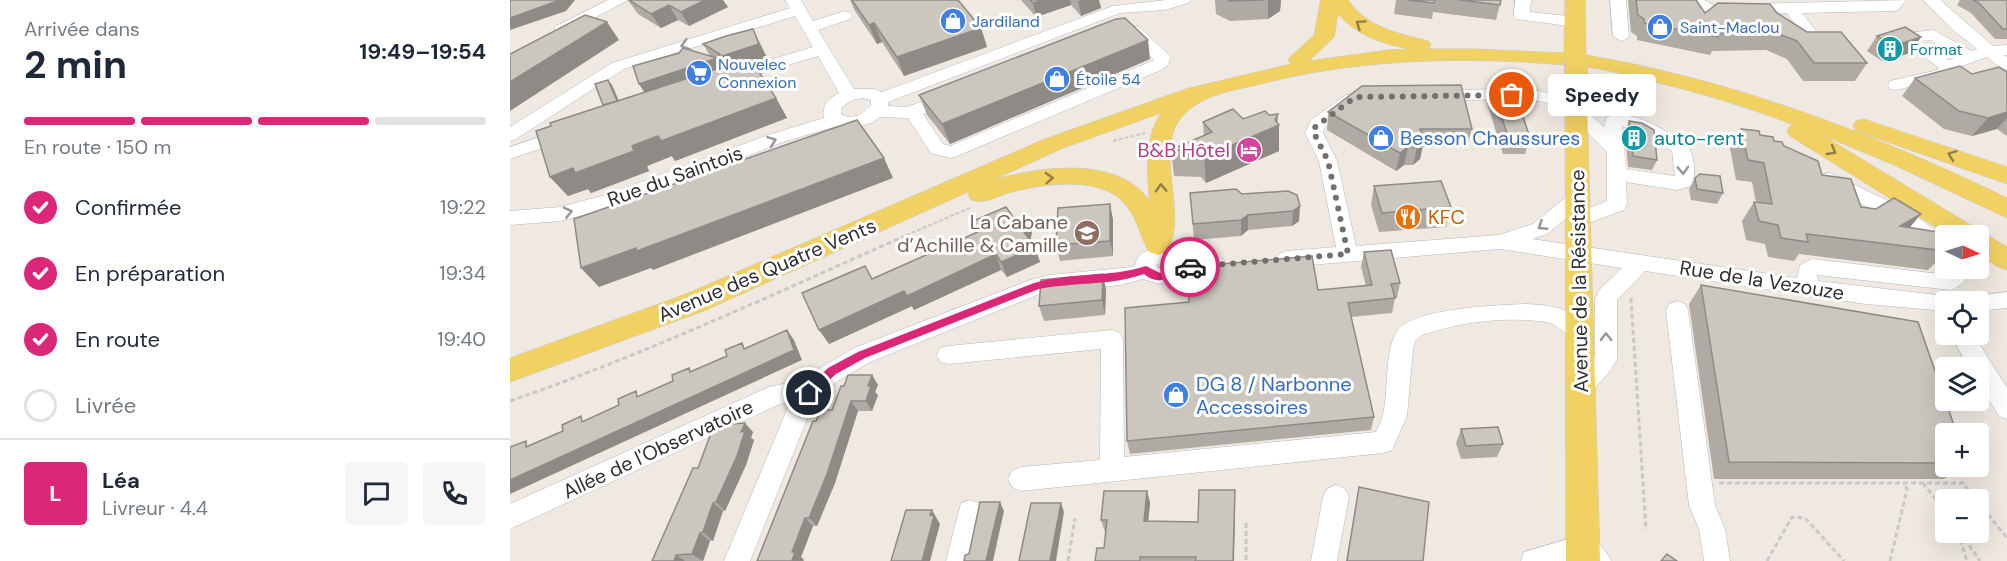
<!DOCTYPE html>
<html lang="fr">
<meta charset="utf-8">
<style>
:root{--surface:#fff;--page:#f6f6f7;--text:#1f2937;--muted:#747a83;--line:#e0e1e3;--accent:#db2777}
body{margin:0;font-family:"DM Sans",sans-serif;background:var(--page);color:var(--text);height:100vh;display:flex;flex-direction:column;font-size:22px;white-space:nowrap}
*{box-sizing:border-box;margin:0}
p{font-size:20px;color:var(--muted)}
.icon{flex:none;width:33px;height:33px;fill:none;stroke:currentColor;stroke-width:2;stroke-linecap:round;stroke-linejoin:round}
.map{position:relative;flex:1;overflow:hidden}
.sheet{display:flex;flex-direction:column;background:var(--surface);width:510px}
.sheet>*{flex:none}
.needle{width:39px;rotate:94deg}
.tools{position:absolute;left:1425px;top:225px;display:grid;gap:12px}
.tools a{display:grid;place-items:center;width:54px;height:54px;border-radius:6px;background:var(--surface);box-shadow:0 6px 24px #0002;font-size:30px}
.pin{position:absolute;display:grid;place-items:center;width:51px;height:51px;color:#fff;margin:-26px;border:3px solid #fff;border-radius:50%;box-shadow:0 2px 6px #0007}
.courier{position:absolute;display:grid;place-items:center;width:60px;height:60px;margin:-30px;border:4px solid #db2777;border-radius:50%;background:#fff;color:#222;box-shadow:0 2px 8px #0007}
.bubble{position:absolute;height:42px;border-radius:6px;background:var(--surface);box-shadow:0 6px 24px #0002;font-size:20px;font-weight:700;line-height:42px;text-align:center}
.summary em{font-style:normal;font-weight:700}
.summary div{display:flex;flex-direction:column-reverse}
.summary{display:flex;align-items:center;justify-content:space-between;height:102px;padding:0 24px}
h1{font-size:39px;font-weight:700;line-height:45px}
.bar{display:grid;grid-template-columns:repeat(4,1fr);gap:9px 6px;align-content:center;height:72px;padding:0 24px}
.bar i{height:8px;border-radius:4px;background:var(--line)}
.bar .active{background:var(--accent)}
.bar p{grid-column:span 4}
.line{display:flex;align-items:center;gap:15px;padding:0 24px;border-top:2px solid var(--line)}
.line div{flex:1}
.round{display:grid;place-items:center;flex:none;width:63px;height:63px;border-radius:6px;background:var(--page)}
ol{padding:0 24px;list-style:none}
li{display:flex;align-items:center;gap:18px;height:66px}
li p{margin-inline-start:auto}
li .icon{padding:6px;border-radius:50%;background:var(--accent);color:#fff;stroke-width:4}
li:last-child{color:var(--muted)}
li i{width:33px;height:33px;border:3px solid var(--line);border-radius:50%}
main{display:flex;flex:1;min-height:0}
.map>svg:first-child{display:block}
</style>
<main>
<section class="sheet">
<div class="summary"><div><h1>2 min</h1><p>Arrivée dans</p></div><em>19:49–19:54</em></div>
<div class="bar"><i class="active"></i><i class="active"></i><i class="active"></i><i></i><p>En route · 150 m</p></div>
<ol>
<li><svg class="icon" aria-label="check" viewBox="0 0 24 24"><path d="M5 12l5 5 9-10"/></svg>Confirmée<p>19:22</p></li>
<li><svg class="icon" aria-label="check" viewBox="0 0 24 24"><path d="M5 12l5 5 9-10"/></svg>En préparation<p>19:34</p></li>
<li><svg class="icon" aria-label="check" viewBox="0 0 24 24"><path d="M5 12l5 5 9-10"/></svg>En route<p>19:40</p></li>
<li><i></i>Livrée</li>
</ol>
<div class="line" style="height:108px"><b class="round" style="background:var(--accent);color:#fff">L</b><div><b>Léa</b><p>Livreur · 4.4</p></div><a class="round"><svg class="icon" aria-label="chat" viewBox="0 0 24 24"><path d="M4 5h16v11H9l-5 4z"/></svg></a><a class="round"><svg class="icon" aria-label="phone" viewBox="0 0 24 24"><path d="M5 4h4l2 5-3 2q2 4 5 5l2-3 5 2v4C11 20 4 13 5 4z"/></svg></a></div>
</section>
<div class="map">
<svg width="1497" height="561" viewBox="0 0 1497 561">
<rect width="100%" height="100%" fill="#efe9e1"/>
<g fill="none" stroke-linecap="round" stroke-linejoin="round">
<g stroke="#b4b7c1" stroke-width="1">
<path id="minor" d="M98,0h20l-60,32 -6,2 -8,-5 2,-3z
M275,0h16l12,21 32,-10 5,2 3,3 -3,3 -32,11 36,59h20l8,3 231,-86 53,-6h25l-3,3 -23,7 -45,3 -232,89v4l19,1 38,-14h12l3,4 -3,4 -34,13 20,30 7,2 204,-86 -25,-25 -10,-2 -2,-3 2,-3h20l32,30 -3,8 -7,5 -204,86 -6,2 -20,-5 -23,-35 -28,-1 -9,6 -13,4 -21,-1 -54,16 -162,63 -61,16 -50,4v-14l50,-4 49,-13 162,-60 53,-16c-3,-12 5,-20 15,-25l-21,-37 -86,26 -8,-5 2,-4 87,-26 -18,-31 -171,53 -108,70 -6,2v-14l102,-64 178,-55zM352,98l9,2v5c-8,9 -19,16 -30,9l1,-7 10,-7z
M1005,0h16l-1,12 46,5 8,5 -8,5 -59,-8 -3,-3z
M1100,0h16l3,36 -2,3 -6,2 -8,-5z
M1177,0h17l9,5 193,-5 -7,9 -5,2 -92,2 18,23 -3,6 -31,-1 -2,-3 2,-3 16,-1 -15,-21c-27,1 -82,10 -100,-13z
M1413,0h17l53,46 14,-1v10h-3l3,2v13l-6,-2 -14,-11 -33,12 -3,8 -55,13 -6,-1 -2,-4 2,-4 48,-11v-3l-39,-27 -2,-3 2,-3 34,-4 39,21 5,-2 -25,-20zM1420,40l27,17 -8,3 -28,-19z
M986,89c51,-1 69,4 108,38l3,-10c29,-8 56,13 80,27 7,11 10,30 4,42l-14,4 -51,-8 1,23 -3,5 -46,17 -7,-2 -3,-5 3,-5 36,-14v-49l-29,-29 -33,-21 -32,-3 -77,2 -6,-1 -3,-4 3,-4 6,-1zM1112,126l19,7 31,18 3,25 -49,-7z
M842,94l6,1 3,4 -3,4 -33,24 -2,6 14,28 19,85 143,-11 34,-11 38,-31 7,-2 7,2 3,5 -3,5 -38,31 -15,5 265,39 3,-13 12,-6 128,15h6l3,-6h20c0,11 -9,19 -18,22l-134,-15 1,6 136,16 2,5h-10v9l-80,-7 -221,-33 -28,29v59c-7,15 -27,39 -45,33l-4,-7 4,-7 23,-21v-58l5,-10 22,-21 -122,-19 -214,18 -7,-3 -3,-5 3,-5 7,-3 50,-4 -17,-86 -14,-28 6,-13 35,-25z
M56,128l6,2 3,4 -3,4 -62,21v-12z
M1320,173l73,35 43,29v18l-7,-2 -50,-35 -66,-34 -2,-5 2,-5z
M651,246l20,10 2,3 33,-2 7,2 3,6 -3,6 -42,3 -7,6 -14,4 -17,-5 -23,6 -80,9 -170,68 -42,25 -18,25 -60,149h-26l66,-159 -10,2 -270,125v-25l259,-117 23,-5 13,1 7,-10 42,-25 176,-68 20,-5 82,-8 3,-1c2,-14 14,-16 26,-20zM650,263l3,4 -5,1 -2,-3z
M1497,292v16l-29,3v-9h-10l2,-5z
M1167,301l8,3 3,6 27,195 10,24 5,32h-26l-5,-32 -10,-24 -23,-195 3,-6z
M1016,304c24,1 52,4 64,28l-3,6c-18,6 -24,-13 -41,-16 -38,-6 -88,0 -124,13l-7,6 -2,8 -6,67 -15,34 -9,3 -362,38 -9,-4 -4,-8 4,-8 9,-4 79,-7 1,-111 -153,15 -8,-2 -3,-7 3,-7 8,-2 164,-16 8,3 3,6 1,118 252,-25c12,-21 9,-44 12,-67 1,-11 3,-26 10,-35 17,-22 100,-25 128,-26z
M1440,334h23l34,54v31l-8,-3 -21,-33v-15h-9z
M826,485l9,4 4,8 -12,64h-26l12,-64 4,-8z
M460,500l9,3 4,9 -11,49h-26l15,-58z
M1072,535c13,5 24,13 29,26h-90l3,-9z"/>
</g>
<g stroke="#c9c9c9" stroke-width="1">
<path id="major" d="M811,0h27c20,28 49,33 80,41l3,4 -3,4h46l90,4 1,-53h20l1,55c147,25 287,78 421,143v20l-113,-53 -72,-30 185,112v23l-9,-3 -20,-13v-18h-28l-160,-100 -3,-5 3,-5 4,-1c-46,-18 -94,-32 -143,-44 -21,-5 -44,-12 -66,-14 -105,-11 -218,-10 -320,16 -31,8 -64,10 -85,36 -26,35 9,94 -13,133l-9,3 -9,-3c-8,-14 -11,-30 -20,-43 -22,-34 -80,-26 -113,-18 -16,3 -29,14 -45,9l-3,-6 2,-3 -264,119 -196,72v-24l176,-64 359,-155 141,-50 105,-25 -3,-5 26,-24zM828,14c20,22 44,30 72,35l-22,1 -79,11 25,-24zM651,113c-18,27 -13,57 -12,87 -32,-45 -111,-33 -156,-20l68,-31z
M1066,95l8,2 3,5 13,459h-34l-1,-459 3,-5z
M1354,119l143,48v17l-151,-53 -3,-5 3,-5z"/>
</g>
<path stroke="#c9c9c9" stroke-width="2" stroke-dasharray="4 2" stroke-linecap="butt" d="M603,141l32,-8
M385,240l75,-32"/>
<path stroke="#c9c9c9" stroke-width="3" stroke-dasharray="5 3" stroke-linecap="butt" d="M1121,298l15,232
M0,401c133,-46 260,-105 388,-162
M1209,483h244l13,17
M1413,483l23,30
M1468,502l29,36
M736,523v38
M1448,532l9,29
M1450,532l20,29
M558,561l7,-43
M1257,561l25,-44 13,1 39,43
M1380,561l17,-72 -4,-6"/>
<use href="#minor" fill="#fff" fill-rule="evenodd"/>
<use href="#major" fill="#f2d163" fill-rule="evenodd"/>
<g stroke="#c9c9c9" stroke-width="24" stroke-linecap="butt">
<path id="major-bridge" d="M1066,59v43"/>
</g>
<use href="#major-bridge" stroke="#f2d163" stroke-width="22"/>
</g>
<path fill="#afaba4" d="M118,0l100,7 -39,19 -11,-6 -17,8 -23,-14z
M340,0l131,28 6,19 -83,29 -22,-34 -5,2 -22,-33z
M511,0h78l2,8 -20,8 -10,-11 -35,12z
M705,0h66l-1,11 -12,8 -38,2 -14,-7z
M886,0h105l-5,20 -63,-8 -1,7 -38,-5z
M1118,0h68l9,13h72l30,19 60,31 -12,18h-52l-16,-22 -21,-9 -54,1 -2,4 -73,-15v-4l-6,-4z
M1450,0h47v39h-12l-24,-26 -14,-8z
M1367,36l44,1 -11,16 -28,8 -15,-10z
M193,44l58,1 7,15 -14,4 22,34 11,20 -112,43 -3,-5 -25,10 2,5 -58,22 -3,-4 -20,7 -18,-19 1,-51 52,-21 5,-25 4,5 6,15 27,-8 -6,-8 71,-28z
M640,59l-200,85 -23,-29 -8,-20z
M1497,72v64l-10,-7 -25,7 -28,-7 -42,-33 13,-18z
M982,87l38,51 -5,16h-22l-16,-51z
M818,112l144,17 -5,18h-45l-2,12 -7,6h-9l-8,6 -69,-41z
M733,119l34,4 2,2v26l-73,32 -5,-6 -27,-1 -3,-26 33,-14 -1,-14z
M1119,121l28,39 -5,10 -24,-3 -3,-35z
M1231,129l33,12 10,5 38,29 39,32 60,7 -11,13 36,23v2l-18,18 -129,-16 -5,7 -26,-4 -3,-13 -19,-4 -4,-19 12,-19h2l-4,-20 -16,-2 -6,-32z
M1185,178l28,15 -6,11 -26,-4 -2,-11z
M864,186l77,21 -5,20 -67,5 -8,-27z
M778,191l11,30 -7,5 -44,4 -7,6 -47,4 -4,-47 52,1z
M600,204l3,16v36l-53,5 -4,-16z
M463,221h43l16,11 -2,8 10,22 -33,15 -6,-7 -87,40 -2,-4 -83,38 43,-65 105,-47z
M854,252l36,31 -3,15h-2l-3,15 -41,4 23,100 -3,13 -241,24 -3,-13 62,-139 177,-16 -5,-19z
M1191,285l245,149v32h16l-18,13h-230l-25,-175z
M596,289l-1,26 -61,6 -5,-15z
M362,375l6,10 -3,7 3,3 -6,16h-14l-23,72 -18,43h-4l-12,31 3,3 -1,1h-46l59,-140 16,-11 12,-24z
M951,429l42,15 -6,13 -36,2 -5,-16z
M243,432l-2,6 3,2 -8,25 -21,46h-2l-10,30h-3l-7,20h-51l46,-93z
M849,487l64,74h-77z
M725,490l-1,71h-139l9,-13 2,-16h-1l-4,-12 46,-29 3,12 -2,19h50z"/>
<path fill="#8e8b86" d="M50,0h15l-9,11 -56,19v-12z
M195,0h18l5,7 -39,19 -8,-14z
M532,0h28l1,5 -35,12 -3,-14z
M572,0h17l2,8 -20,8 -3,-15z
M758,0h13l-1,11 -12,8z
M159,5l9,15 -17,8 -10,-14z
M97,22l12,18 -109,71v-29z
M364,23l8,19 -5,2 -8,-19z
M471,28l6,19 -83,29 -7,-19z
M243,29l15,31 -40,13 -9,-16z
M1411,37l-11,16 -28,8 11,-15z
M638,40l2,19 -200,85 -8,-20z
M207,58l9,15 -77,26 -10,-15z
M98,80l4,5 10,23 -14,4z
M266,98l11,20 -112,43 -3,-5 -25,10 2,5 -58,22 -3,-4 -20,7 -18,-19 108,-41z
M1497,112v6l-10,11 -25,7 16,-18z
M768,114l-1,12 2,-1v26l-73,32 -2,-26 71,-37z
M914,141l-4,18 -7,6 4,-18z
M898,147l-4,18 -8,6 4,-18z
M374,158l9,20 -240,92 -2,-2 -52,19 -18,-19z
M600,204l3,16v36l-3,-15z
M790,206l-1,15 -7,5 1,-15z
M1411,214l-16,19 -21,12 16,-19z
M738,215v15l-7,6v-16z
M517,217l5,15 -3,16 -5,-16z
M525,247l5,15 -33,15 -6,-15z
M486,254l5,16 -87,40 -7,-14z
M593,274l3,15 -1,26 -3,-15z
M394,291l8,15 -83,38 -10,-14z
M277,330l7,10 8,20 -292,134v-14z
M362,375l6,10 -3,7 3,3 -6,16 -6,-10 2,-15z
M341,401l7,10 -23,72 -18,43 -8,-8z
M235,423l8,9 -2,6 3,2 -8,25 -21,46 -9,-9z
M725,490l-1,71h-1z
M637,491l3,12 -3,30 -3,-12z
M490,502l4,9 -11,50h-7z
M203,503l10,8 -10,30 -10,-9z
M551,503l3,9 -8,49h-6z
M422,510l8,14 -10,37h-8z
M295,518l8,8 -12,31 3,3 -1,1h-11v-9z
M190,533l10,8 -7,20 -11,-7z
M166,555l9,6h-11z"/>
<path fill="#cbc7bf" stroke="#8e8b86" stroke-width="1.5" d="M0,0h50l-50,18z
M119,0h76l-24,12 -12,-7 -18,9z
M342,0h106l23,28 -84,29 -23,-34 -5,2z
M520,0h12l-9,3z
M717,0h37l-34,1z
M898,0h27l-1,3z
M949,0h42l-1,5z
M1126,0h60l9,13 13,-10 52,1 7,9 30,19h34l26,31h-53l-17,-22 -21,-8h-60l2,4 -74,-14v-4l-6,-4z
M1463,0h34v29h-4l-24,-26z
M75,15l22,7 -97,60v-28z
M615,18l23,22 -206,84 -23,-29 197,-76z
M1395,27l16,10 -28,9 -16,-10z
M243,29l6,15 -40,13 1,-3 -17,-10 23,-8z
M173,48l34,10 -78,26 -6,-18 46,-13z
M240,58l26,40 -115,43 -3,-5 -26,10 2,5 -59,22 -2,-5 -23,9 -14,-46 15,-5 -1,-3z
M1450,66l12,8 27,-7 8,5v40l-19,6 -29,-7 -44,-33z
M98,80l9,21 -14,4 -8,-21z
M951,85l11,44h-52l4,12 -7,6h-9l-8,6 -72,-41 34,-26z
M1003,86l17,52 -22,-1 -16,-50z
M723,109l10,10 22,-8 4,4 9,-1 -3,6 4,5 -75,32 -4,-6 -29,-1 41,-18 -9,-10z
M347,120l27,38 -247,93 -1,-3 -55,20 -7,-49z
M1119,121l13,2 12,7 3,30 -24,-4z
M1231,129l18,2 1,4 13,2 1,4 8,1 2,4 34,15 4,14 29,4 10,28 15,2 18,-11 27,16 -21,12 38,6 8,19 -140,-17 2,8 -27,-4 -3,-13 -19,-4 -5,-19 18,2 -8,-41 -16,-3z
M1190,174l20,2 3,17 -26,-4 -2,-11z
M931,181l10,26 -69,6 -8,-27z
M726,189l6,5 46,-3 9,4 3,11 -7,5 -45,4 -7,5 -48,4 -3,-31z
M600,204v37l-54,4 2,-37z
M496,207l10,14 11,-4 -3,15 11,15 -34,15 -5,-8 -89,42 -3,-5 -85,39 -17,-37 63,-27 7,13 108,-48 -7,-10z
M881,250l9,33 -9,1 4,14 -47,5 26,114 -247,24 -2,-133 64,-6 -1,-35 124,-11 6,34 54,-5 -8,-33z
M593,274l-1,26 -63,6 2,-26z
M1191,285l217,37 39,112h-11v29l-217,-1z
M277,330l7,20 -284,130v-33l16,-6v6l37,-16 -1,-6 19,-9 1,6 37,-17 -1,-6 18,-8 1,6 36,-16 -1,-6 17,-7 1,4 37,-16 -2,-6 17,-7 2,6z
M338,375h24l-4,11h3l-5,15h-15l-24,73 -18,44h-4l-13,34h3l-3,9h-35l56,-140h3l5,-11h11l9,-24h3z
M235,423l-4,9 4,-1 -8,25 -21,46 -3,1 -10,29 -3,1 -8,21 -16,1 -2,6h-22l41,-93h5l16,-43z
M988,427l5,17 -37,2 -5,-17z
M849,487l70,15 -6,59h-76z
M689,490h36l-2,71h-38l1,-4h-56v4h-45l2,-13h7l3,-28h-6l3,-29h43l-3,30 54,1z
M470,502h20l-14,59h-22l1,-6 4,-1z
M521,503h30l-11,58h-31z
M396,510h26l-2,5 4,1 -12,45h-31z
M1157,554l10,7h-16z"/>
<defs><path id="oneway-chevron" d="M-2-3.5L2.5 0L-2 3.5" fill="none" stroke-width="1.6" stroke-linecap="round" stroke-linejoin="round" transform="scale(1.5)"/></defs>
<g stroke="#908048">
<use href="#oneway-chevron" transform="translate(850 24) rotate(-146)"/>
<use href="#oneway-chevron" transform="translate(1322 151) rotate(30)"/>
<use href="#oneway-chevron" transform="translate(1442 155) rotate(-160)"/>
<use href="#oneway-chevron" transform="translate(539 178) rotate(-3)"/>
<use href="#oneway-chevron" transform="translate(651 188) rotate(-92)"/>
</g>
<g stroke="#969696">
<use href="#oneway-chevron" transform="translate(175 45) rotate(163)"/>
<use href="#oneway-chevron" transform="translate(262 141) rotate(-20)"/>
<use href="#oneway-chevron" transform="translate(1173 170) rotate(88)"/>
<use href="#oneway-chevron" transform="translate(58 212) rotate(-13)"/>
<use href="#oneway-chevron" transform="translate(1032 226) rotate(147)"/>
<use href="#oneway-chevron" transform="translate(1096 337) rotate(-91)"/>
</g>
<path fill="#db2777" d="M680,263l4,1v6l-17,1c-9,10 -22,13 -33,3 -34,12 -70,8 -105,15l-174,69 -29,16 -24,22h-7l-2,-3 25,-25 30,-16 176,-69c37,-11 75,-5 112,-17l14,7 4,-1 7,-7z"/>
<g fill="none" stroke-linecap="round" stroke-linejoin="round">
<path stroke="#726f6d" stroke-width="6" stroke-dasharray="0 10.8" d="M680,267l158,-13 -20,-93 -14,-28v-5l40,-30 5,-1 153,-2"/>
</g>
<defs>
<g id="shop-disc" transform="scale(1.35)"><circle r="9.5" fill="#3f7fe0" stroke="#fff"/><path d="M-5-2.5h2.3a2.7 3.5 0 0 1 5.4 0H5L5.5 6h-11ZM-1.5-2.5h3a1.5 2.3 0 0 0-3 0Z" fill="#fff"/></g>
<g id="building-disc" transform="scale(1.35)"><circle r="9.5" fill="#0f9aa8" stroke="#fff"/><path d="M-4-6H4V6H1V3H-1V6H-4ZM-2.5-4.3h1.7v1.8h-1.7ZM.8-4.3h1.7v1.8H.8ZM-2.5-1h1.7V.8h-1.7ZM.8-1h1.7V.8H.8Z" fill="#fff"/></g>
<g id="supermarket-disc" transform="scale(1.35)"><circle r="9.5" fill="#3f7fe0" stroke="#fff"/><path d="M-6-5.5h2.5l.6 2H6L4.5 2H-2.5L-4.4-4H-6ZM-1.5 3.2a1.3 1.3 0 1 0 .1 0ZM3 3.2a1.3 1.3 0 1 0 .1 0Z" fill="#fff"/></g>
<g id="hotel-disc" transform="scale(1.35)"><circle r="9.5" fill="#d1479c" stroke="#fff"/><path d="M-6-4.5h1.5V1H6V5H4.5V3h-9V5H-6ZM-4 0a1.8 1.8 0 1 1 3.6 0ZM.5 0V-2.5h3Q6-2.5 6 0Z" fill="#fff"/></g>
<g id="restaurant-disc" transform="scale(1.35)"><circle r="9.5" fill="#e8710a" stroke="#fff"/><path d="M-5-6h1v4h1v-4h1v4h1v-4h1v5L-1.5 .5V6h-2V.5L-5-1ZM5-6V6H3V1.5H1.5Q1.5-4 5-6Z" fill="#fff"/></g>
<g id="school-disc" transform="scale(1.35)"><circle r="9.5" fill="#8d6e63" stroke="#fff"/><path d="M0-5L7-2L0 1L-7-2ZM-4 1L0 2.5L4 1V4Q0 6-4 4Z" fill="#fff"/></g>
</defs>
<g fill-rule="evenodd">
<use href="#shop-disc" x="443" y="21"/>
<use href="#shop-disc" x="1150" y="27"/>
<use href="#building-disc" x="1380" y="49"/>
<use href="#supermarket-disc" x="189" y="73"/>
<use href="#shop-disc" x="547" y="79"/>
<use href="#shop-disc" x="871" y="138"/>
<use href="#building-disc" x="1124" y="138"/>
<use href="#hotel-disc" x="739" y="150"/>
<use href="#restaurant-disc" x="898" y="217"/>
<use href="#school-disc" x="577" y="233"/>
<use href="#shop-disc" x="666" y="395"/>
</g>
<g text-anchor="middle" dominant-baseline="central" stroke-width="6" stroke-linejoin="round" paint-order="stroke">
<g font-size="16" fill="#366cbe" stroke="#fff" text-anchor="start">
<text x="462" y="21">Jardiland</text>
<text x="1170" y="27">Saint-Maclou</text>
<text x="208" y="64">Nouvelec<tspan x="208" dy="18">Connexion</tspan></text>
<text x="566" y="79">Étoile 54</text>
</g>
<g font-size="16" fill="#0d838f" stroke="#fff" text-anchor="start">
<text x="1400" y="49">Format</text>
</g>
<g font-size="20" fill="#366cbe" stroke="#fff" text-anchor="start">
<text x="890" y="138">Besson Chaussures</text>
<text x="686" y="384">DG 8 / Narbonne<tspan x="686" dy="23">Accessoires</tspan></text>
</g>
<g font-size="20" fill="#0d838f" stroke="#fff" text-anchor="start">
<text x="1144" y="138">auto-rent</text>
</g>
<g font-size="20" fill="#b23c85" stroke="#fff" text-anchor="end">
<text x="720" y="150">B&amp;B Hôtel</text>
</g>
<g font-size="20" fill="#2e2e2e" stroke="#fff">
<text transform="translate(165 176) rotate(-20)">Rue du Saintois</text>
<text transform="translate(257 270) rotate(-23)">Avenue des Quatre Vents</text>
<text transform="translate(1252 280) rotate(9)">Rue de la Vezouze</text>
<text transform="translate(1069 281) rotate(-91)">Avenue de la Résistance</text>
<text transform="translate(148 449) rotate(-25)">Allée de l'Observatoire</text>
</g>
<g font-size="20" fill="#c56008" stroke="#fff" text-anchor="start">
<text x="918" y="217">KFC</text>
</g>
<g font-size="20" fill="#785e54" stroke="#fff" text-anchor="end">
<text x="558" y="222">La Cabane<tspan x="558" dy="23">d’Achille &amp; Camille</tspan></text>
</g>
</g>
</svg>
<div class="tools">
<a><svg class="needle" viewBox="-14 -14 28 28"><path d="M0-13l5 13h-10z" fill="#e53935"/><path d="M0 13l5-13h-10z" fill="#747a83"/></svg></a>
<a><svg class="icon" aria-label="locate" viewBox="0 0 24 24"><circle cx="12" cy="12" r="6"/><path d="M12 2v4M12 18v4M2 12h4M18 12h4"/></svg></a>
<a><svg class="icon" aria-label="layers" viewBox="0 0 24 24"><path d="M12 4l9 5-9 5-9-5zM3 14l9 5 9-5"/></svg></a>
<a>+</a>
<a>−</a>
</div>
<div class="pin" style="left:1002px;top:95px;background:#ea580c"><svg class="icon" aria-label="bag" viewBox="0 0 24 24"><path d="M5 8h14l-1 12H6zM9 8a3 3 0 0 1 6 0"/></svg></div>
<div class="pin" style="left:299px;top:393px;background:#1f2937"><svg class="icon" aria-label="home" viewBox="0 0 24 24"><path d="M3 11l9-7 9 7M6 9v11h12V9"/></svg></div>
<div class="courier" style="left:680px;top:267px"><svg class="icon" aria-label="car" viewBox="0 0 24 24"><path d="M5 17H2v-5l4-1 3-4h7l3 4 3 1v5h-3M9 17h6M6 11h13"/><circle cx="7" cy="17" r="2"/><circle cx="17" cy="17" r="2"/></svg></div>
<div class="bubble" style="left:1038px;top:74px;width:108px">Speedy</div>
</div>
</main>
